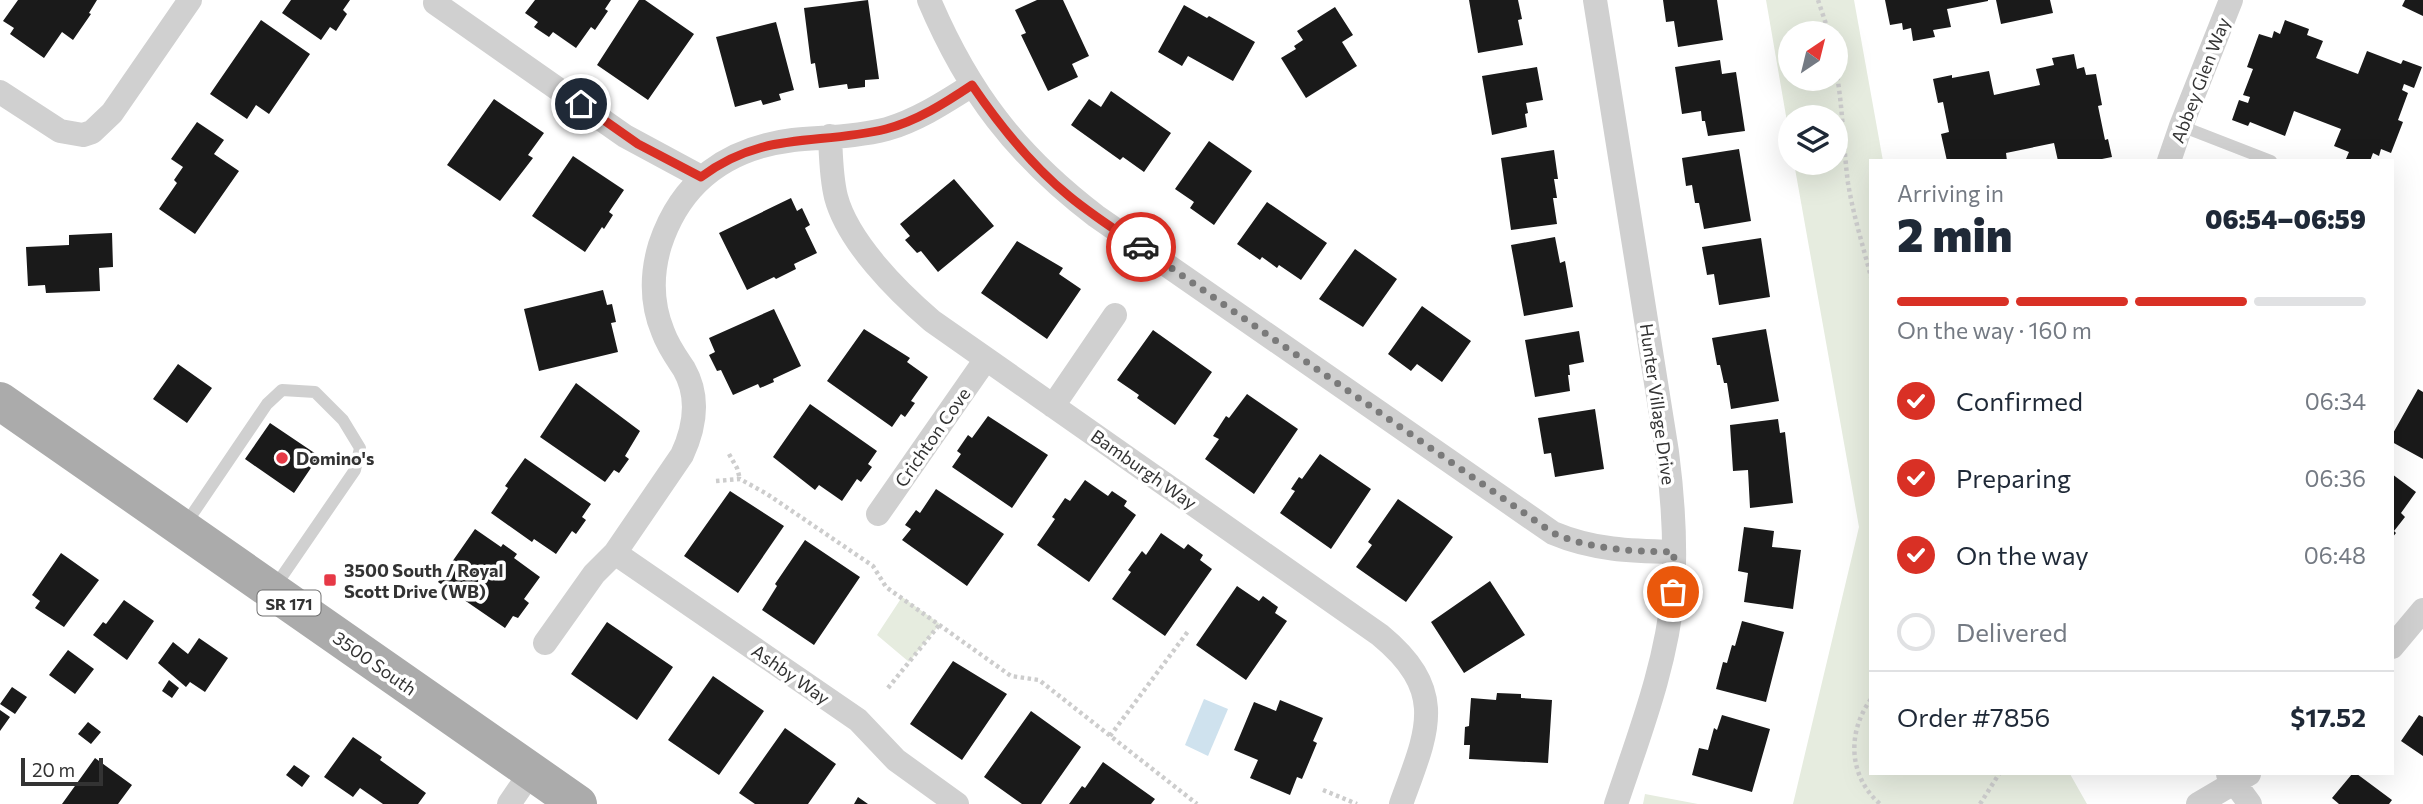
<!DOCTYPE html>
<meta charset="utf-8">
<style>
:root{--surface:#fff;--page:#f2f2f3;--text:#1f2937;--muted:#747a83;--line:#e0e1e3;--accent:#d93025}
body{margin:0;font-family:Commissioner,sans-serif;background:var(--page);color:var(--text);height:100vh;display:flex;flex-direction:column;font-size:26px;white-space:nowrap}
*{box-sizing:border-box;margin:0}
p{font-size:23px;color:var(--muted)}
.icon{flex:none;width:38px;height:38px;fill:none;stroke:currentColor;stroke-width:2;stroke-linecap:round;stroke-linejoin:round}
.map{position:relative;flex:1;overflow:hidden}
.details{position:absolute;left:1869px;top:159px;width:525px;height:616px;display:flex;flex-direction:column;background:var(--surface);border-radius:0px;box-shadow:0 7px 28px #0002}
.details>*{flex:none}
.needle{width:46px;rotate:35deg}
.controls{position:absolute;left:1778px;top:21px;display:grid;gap:14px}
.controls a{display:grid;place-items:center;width:70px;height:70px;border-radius:50%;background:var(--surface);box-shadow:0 7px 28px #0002;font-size:35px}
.scale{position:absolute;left:21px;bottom:18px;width:82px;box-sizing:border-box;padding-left:7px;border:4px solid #333;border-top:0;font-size:19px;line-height:24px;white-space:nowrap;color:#333;-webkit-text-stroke:5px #fff;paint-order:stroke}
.pin{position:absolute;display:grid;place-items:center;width:60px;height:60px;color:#fff;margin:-30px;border:4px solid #fff;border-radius:50%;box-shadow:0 2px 7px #0007}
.courier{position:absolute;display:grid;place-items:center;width:70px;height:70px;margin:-35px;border:5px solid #d93025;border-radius:50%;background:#fff;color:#222;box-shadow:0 2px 9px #0007}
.head em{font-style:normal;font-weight:800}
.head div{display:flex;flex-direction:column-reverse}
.head{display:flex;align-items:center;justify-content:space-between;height:119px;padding:0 28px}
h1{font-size:46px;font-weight:800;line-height:52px}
.bar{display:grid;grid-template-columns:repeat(4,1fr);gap:10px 7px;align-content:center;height:84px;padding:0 28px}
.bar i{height:9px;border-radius:5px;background:var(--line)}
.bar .active{background:var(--accent)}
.bar p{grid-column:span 4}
.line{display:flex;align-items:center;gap:18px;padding:0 28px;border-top:2px solid var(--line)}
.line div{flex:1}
ol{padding:0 28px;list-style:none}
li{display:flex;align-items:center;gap:21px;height:77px}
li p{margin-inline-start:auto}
li .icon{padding:7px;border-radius:50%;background:var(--accent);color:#fff;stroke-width:4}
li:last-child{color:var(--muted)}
li i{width:38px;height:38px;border:4px solid var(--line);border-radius:50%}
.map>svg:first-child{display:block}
</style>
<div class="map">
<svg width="2423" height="804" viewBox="0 0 2423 804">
<rect width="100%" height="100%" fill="#fff"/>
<path fill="#e6ecdf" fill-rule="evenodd" d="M1766,0h88l29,161h-12v613h199l17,30h-294l66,-277 -65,-364h42v-46h-46v22zM1836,33v46h-46v-46z
M902,597l38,27 -31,38 -32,-27z
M1645,794l53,10h-55z"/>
<path fill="#cfe2ee" d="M1204,699l24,10 -20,47 -23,-11z"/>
<path fill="#1a1a1a" d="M18,0h79l-8,13 2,1 -18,26 -11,-8 -18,26 -34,-24 4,-6 -11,-7z
M291,0h59l-7,10 4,4 -11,17 -6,-4 -9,13 -39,-27z
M535,0h76l-6,9 3,2 -13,19 -4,-3 -15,21 -23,-16 -4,5 -15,-10 4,-5 -13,-9z
M639,0h6l49,34 -46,66 -51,-35z
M868,0l11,79 -14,1v7l-17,2 -1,-5 -28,4 -4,-25 -4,1 -7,-56z
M1037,0h26l26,56 -17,8 6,13 -30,14 -27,-56 5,-2 -11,-23z
M1469,0h49l4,19 -4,1 5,25 -45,8z
M1663,0h54l6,40 -45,7 -4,-26 -8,1z
M1885,0h103v1l-41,8 4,18 -18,3 2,7 -22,4 -2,-13 -8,2 -1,-7 -12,2z
M1996,0h54l3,13 -52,11z
M2405,0h18v16l-21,-10z
M1184,5l23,13 2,-2 46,26 -22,39 -45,-25 -6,10 -24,-14z
M1335,7l18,28 -11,7 15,24 -51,32 -25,-40 15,-9 -2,-3 9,-6 -6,-9z
M261,20l49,34 -41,60 -13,-9 -9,14 -37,-25z
M2285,20l24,9 -2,6 16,6 -7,17 42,16 9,-23 34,13 2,-4 19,7 -8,21 -10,-4 -2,6 6,3 -10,27 5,2 -12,31 -10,-4 -2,7 -6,-3 -3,8 -24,-2 3,-7 -15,-6 7,-17 -47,-18 -9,25 -35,-14 -2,4 -16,-6 7,-20 9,3 2,-6 -7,-2 10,-26 -6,-2 12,-33 13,4 2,-7 6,3z
M776,22l18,68 -15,4 2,6 -18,5 -2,-5 -26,7 -19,-70z
M2074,54l3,15 7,-2 2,8 10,-1 6,31 -4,1 7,34 3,-1 4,18 -20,4h-34l-4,-18 -48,10 1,8h-60l-6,-27 8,-2 -6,-30 -5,1 -5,-24 19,-4v3l37,-7 5,24 46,-10 -4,-16 18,-4 -2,-7z
M1720,60l2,14 14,-2 9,59 -37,5 -3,-15h-3l-1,-10 -19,3 -7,-47z
M1537,67l6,33 -17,3 2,10 -3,1 2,13 -35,8 -10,-59z
M1111,91l60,42 -27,39 -21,-15 -3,3 -49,-35 18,-26 12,8z
M494,99l50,34 -16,22 5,3 -33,43 -53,-36z
M197,122l27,18 -10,14 25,17 -44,63 -36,-25 18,-26 -3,-3 9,-13 -12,-8z
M1209,141l43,30 -38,54 -24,-17 4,-6 -19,-13z
M1739,149l12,72 -47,8 -5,-26h-4l-3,-18 -6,1 -4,-28z
M1554,150l4,29h-4l3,19h-4l4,26 -46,6 -10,-72z
M573,156l51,34 -15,22 4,3 -9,14 -2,-2 -17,25 -53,-36z
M954,179l40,47 -56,46 -17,-21 -4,2 -12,-13 5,-4 -10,-12z
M791,198l6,13 5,-3 8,17 -5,3 12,25 -23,11 2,5 -20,10 -2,-2 -27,13 -28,-57z
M1267,202l60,41 -26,37 -22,-15 -2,3 -15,-11 -2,3 -23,-16z
M112,233l1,34 -14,1 1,23 -54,2 -1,-8 -17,1 -2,-39 43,-2v-10z
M1555,237l5,26 5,-2 8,46 -49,9 -13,-71z
M1761,238l9,59 -51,8 -5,-31 -7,1 -5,-28z
M1017,241l46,27 -4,6 22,15 -34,50 -66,-46z
M1355,249l42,30 -34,48 -44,-28z
M603,290l4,15 5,-1 4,18 -5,1 7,29 -79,19 -15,-62z
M1422,306l49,35 -29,41 -25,-18 -6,7 -23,-17z
M774,309l27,57 -28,13 1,3 -14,6 -2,-4 -25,11 -12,-25 -4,1 -8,-16 6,-3 -6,-14z
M864,329l46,29 -3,4 21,15 -17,24 4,2 -10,14 -4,-3 -9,13 -65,-46z
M1766,329l13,72 -48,8 -4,-26h-3l-4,-18h-3l-5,-27z
M1153,330l59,42 -37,53 -38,-27 2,-3 -22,-15z
M1579,331l5,31 -15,3 1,10h-2l2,16 -35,6 -10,-57z
M178,364l34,24 -25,35 -34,-24z
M576,383l64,48 -15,25 4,3 -10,14 -5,-3 -9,12 -65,-45z
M2418,389l5,3v67l-31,-17v-7z
M1247,394l51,35 -44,65 -49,-35 14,-20 -6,-3 13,-20 3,2z
M810,404l67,47 -9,13 4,3 -11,15 -4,-3 -15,22 -23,-16 -4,5 -42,-33z
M1595,409l9,60 -49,8 -4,-24 -7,1 -6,-36z
M988,416l60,39 -36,53 -60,-41 9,-13 -4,-3 11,-16 4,3z
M1778,419l2,14 5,-1 8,71 -43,5 -2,-38 -15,1 -3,-46z
M270,423l49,33 -25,37 -49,-34z
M1320,454l51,35 -40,60 -51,-36 15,-22 -4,-2 8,-12 3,2z
M525,458l66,46 -9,13 4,3 -10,14 -4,-3 -16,23 -22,-15 -2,3 -41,-29 17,-25 -3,-2z
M2392,474l24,18 -15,21 4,4 -11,14 2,2 -4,5z
M1085,480l23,16 4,-5 15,10 -3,5 12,9 -47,67 -52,-37 18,-26 -3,-2 13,-19 5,3z
M936,489l68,45 -37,52 -65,-46 9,-11 -6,-4 11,-15 4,3z
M730,491l54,35 -46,67 -54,-37z
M1398,499l55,38 -47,65 -50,-35 16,-22 -4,-3z
M1744,527l30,4 -2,16 29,3 -8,59 -49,-7 4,-29 -10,-2z
M475,529l26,18 2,-3 14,10 -3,4 26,19 -16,22 5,4 -11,15 -5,-2 -8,12 -67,-46z
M1161,533l23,16 4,-5 15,11 -3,5 12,9 -47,67 -53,-37 19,-27 -3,-2 14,-19 4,4z
M805,540l55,37 -46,68 -52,-35 15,-24 -2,-2z
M61,553l38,27 -35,47 -29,-19 5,-7 -8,-6z
M1490,581l35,54 -61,38 -33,-51z
M1237,586l22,15 4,-5 15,11 -3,6 12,8 -41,59 -50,-35z
M124,600l30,21 -27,39 -34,-25 10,-13 3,2z
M1742,621l42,11 -18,70 -50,-13 7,-27 4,1 5,-18 3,1z
M607,622l66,45 -36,53 -66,-46z
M199,638l29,20 -23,34 -15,-10 -4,5 -28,-24 15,-21 15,12z
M68,650l26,19 -19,25 -26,-19z
M953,661l54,33 -45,66 -52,-36z
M713,676l51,35 -45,64 -51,-35z
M169,680l10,8 -7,10 -10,-7z
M12,687l15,10 -12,17 -15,-10z
M1497,693l24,1v4l31,2 -4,63 -79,-4 1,-14h-6l1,-18 4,-1 2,-28 25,2z
M1280,700l43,18 -10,23 4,2 -15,36 -5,-2 -7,18 -40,-17 8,-18 -24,-10 20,-48 22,9z
M0,710l10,7 -10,14z
M1031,711l50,36 -40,57h-19l-38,-27z
M1722,715l48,14 -18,63 -60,-17 7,-27 9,2 6,-22 3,2z
M2419,715l4,2v39l-22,-15z
M88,722l13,10 -10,12 -13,-10z
M785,728l51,36 -28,40h-53l-16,-11z
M353,737l29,20 -2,3 46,33 -8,11h-35l-23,-16 -7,9 -29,-20z
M95,758l37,27 -14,19h-56z
M1103,762l52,37 -4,5h-82l13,-18 3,2z
M294,765l16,11 -8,11 -16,-12z
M2352,774h5l35,26 -3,4h-50l-7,-6z
M858,797l10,7h-14z"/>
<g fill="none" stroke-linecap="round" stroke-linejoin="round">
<path stroke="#cdcdcd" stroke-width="4.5" stroke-dasharray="3.5 3.5" stroke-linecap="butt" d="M1818,0l11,33
M1836,70c7,37 7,75 12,113 5,31 15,63 23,94
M729,454l8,14 3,11
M716,481l24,-2 27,15 106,72 13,21 125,89 28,4 158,124
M888,688l52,-64
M1871,699c-24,33 -23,77 9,105
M1110,736l79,-106
M1323,790l34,14
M1980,804l19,-30"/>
<path stroke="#d0d0d0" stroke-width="12" d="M2181,126l90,35
M185,525l82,-121 15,-14 33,2 28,28 17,28 -5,22 -81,118"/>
<path stroke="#d0d0d0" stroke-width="24" d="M929,0c39,92 87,155 167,216l457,317c40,17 78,18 121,19
M1595,0l72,452c6,46 9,93 6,139 -6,73 -34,144 -57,213
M435,3l190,133 76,41
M0,92l60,39 23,4 9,-3 20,-19 78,-113
M830,136c1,20 1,41 6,61 12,45 61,94 96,124l448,314c69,57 47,97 21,169
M2169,161l12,-35 50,-126
M1053,406l62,-91
M878,514l108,-155
M615,553l243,167 38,40 61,44
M545,643l49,-69 21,-21 67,-98c13,-28 18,-58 2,-86 -8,-12 -16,-23 -21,-37 -12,-29 -12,-57 -3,-87 21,-64 68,-97 133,-105 31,-3 64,-3 94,-11 31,-9 58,-27 85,-44
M2392,647l31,-37
M2228,774l22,30
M509,804l22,-32
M2198,804l51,-30"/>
<path stroke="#ababab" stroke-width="38" d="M0,401l578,403"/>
</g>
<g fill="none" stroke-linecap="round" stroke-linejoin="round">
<path stroke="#7a7a7a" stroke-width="7" stroke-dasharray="0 12.6" d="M1141,247l412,286c39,17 78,18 121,19l-1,40"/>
<path stroke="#d93025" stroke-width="9" d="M581,104l57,40 63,33c63,-47 115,-31 185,-48 31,-8 59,-26 86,-44 28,41 59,80 97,111 23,19 48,35 72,51"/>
</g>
<g fill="#e63946" stroke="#fff" stroke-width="2.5">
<circle cx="282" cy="458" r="7"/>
<rect x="323" y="573" width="14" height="14" rx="3.5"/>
</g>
<g text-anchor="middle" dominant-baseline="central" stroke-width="7" stroke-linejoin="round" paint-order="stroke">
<rect fill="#fff" stroke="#707070" stroke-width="2" x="257.5" y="590.5" width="63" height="25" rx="5"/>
<g font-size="16" font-weight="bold" fill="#333">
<text x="289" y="603">SR 171</text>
</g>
<g font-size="18" fill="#333" stroke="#fff">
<text transform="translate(2200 80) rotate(-69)">Abbey Glen Way</text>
<text transform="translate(1658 404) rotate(82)">Hunter Village Drive</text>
<text transform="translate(932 437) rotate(-55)">Crichton Cove</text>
<text transform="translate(1144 469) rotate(35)">Bamburgh Way</text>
<text transform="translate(375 663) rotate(35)">3500 South</text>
<text transform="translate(791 674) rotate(35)">Ashby Way</text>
</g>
<g font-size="18" font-weight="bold" fill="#333" stroke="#fff" text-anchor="start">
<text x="296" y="458">Domino's</text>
<text x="344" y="570">3500 South / Royal<tspan x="344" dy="21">Scott Drive (WB)</tspan></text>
</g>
</g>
</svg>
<div class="controls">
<a><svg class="needle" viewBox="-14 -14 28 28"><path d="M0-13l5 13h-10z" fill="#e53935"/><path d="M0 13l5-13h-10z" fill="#747a83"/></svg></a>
<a><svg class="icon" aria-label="layers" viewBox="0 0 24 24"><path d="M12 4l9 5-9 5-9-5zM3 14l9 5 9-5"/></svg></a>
</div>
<div class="scale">20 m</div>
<div class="pin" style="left:1673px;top:592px;background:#ea580c"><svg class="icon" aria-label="bag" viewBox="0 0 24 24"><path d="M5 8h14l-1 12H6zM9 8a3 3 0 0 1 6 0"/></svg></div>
<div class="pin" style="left:581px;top:104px;background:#1f2937"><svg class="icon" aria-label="home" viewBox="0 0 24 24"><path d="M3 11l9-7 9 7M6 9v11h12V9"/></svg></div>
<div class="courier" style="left:1141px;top:247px"><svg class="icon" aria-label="car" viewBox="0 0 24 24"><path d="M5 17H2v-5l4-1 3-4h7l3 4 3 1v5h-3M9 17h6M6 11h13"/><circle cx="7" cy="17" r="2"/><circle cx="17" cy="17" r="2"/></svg></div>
<section class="details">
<div class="head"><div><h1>2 min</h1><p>Arriving in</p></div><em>06:54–06:59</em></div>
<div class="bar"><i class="active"></i><i class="active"></i><i class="active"></i><i></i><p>On the way · 160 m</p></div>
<ol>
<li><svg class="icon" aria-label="check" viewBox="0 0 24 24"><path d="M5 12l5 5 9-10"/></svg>Confirmed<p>06:34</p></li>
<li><svg class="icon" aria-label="check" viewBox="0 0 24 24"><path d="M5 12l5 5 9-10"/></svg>Preparing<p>06:36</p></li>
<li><svg class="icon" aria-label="check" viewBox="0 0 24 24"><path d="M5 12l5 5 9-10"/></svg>On the way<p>06:48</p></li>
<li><i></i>Delivered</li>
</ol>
<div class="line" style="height:91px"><div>Order #7856</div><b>$17.52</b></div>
</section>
</div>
